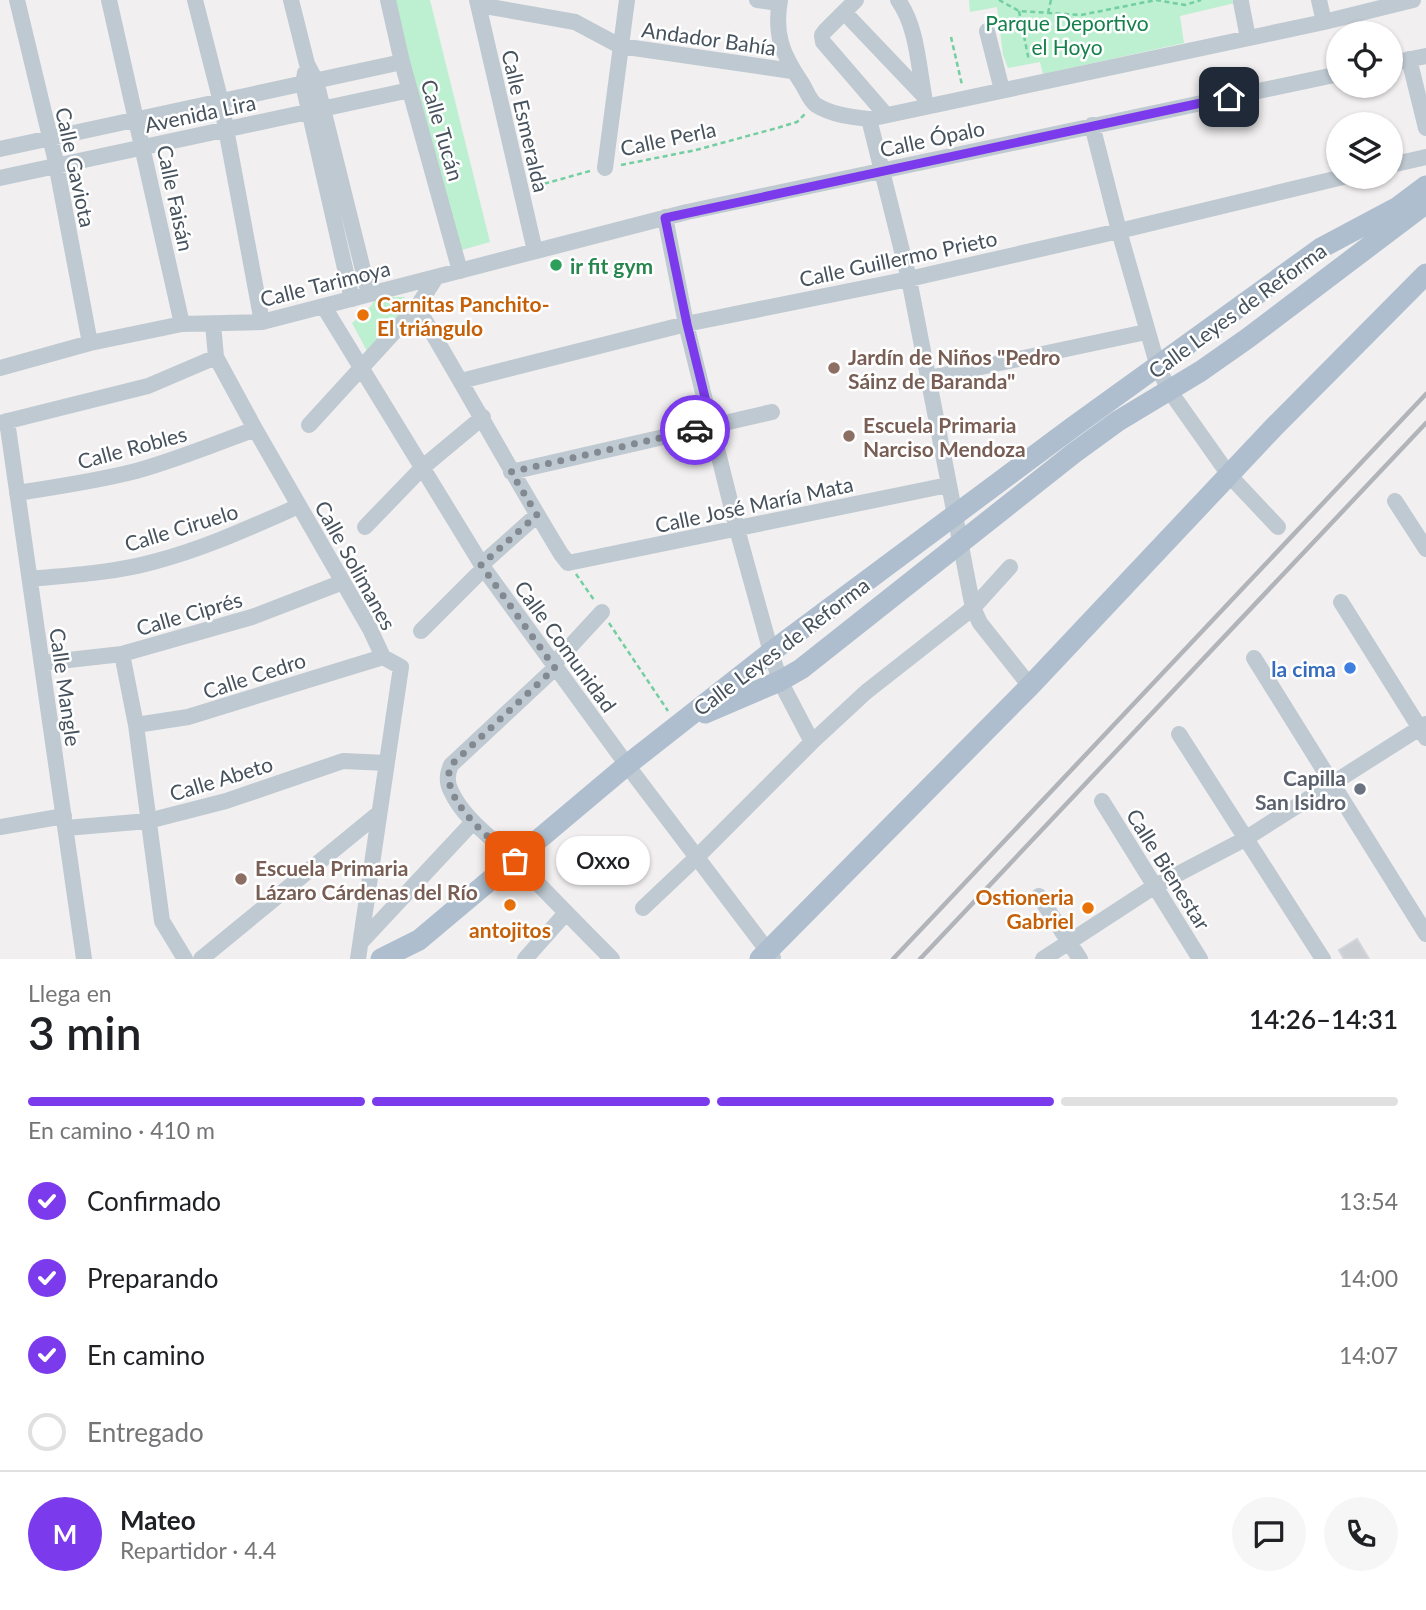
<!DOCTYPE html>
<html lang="es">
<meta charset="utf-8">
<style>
:root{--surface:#fff;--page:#f6f6f6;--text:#202124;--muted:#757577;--line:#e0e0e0;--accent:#7c3aed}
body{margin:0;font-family:Lato,sans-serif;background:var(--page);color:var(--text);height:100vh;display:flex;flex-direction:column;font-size:26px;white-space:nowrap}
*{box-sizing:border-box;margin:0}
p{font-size:23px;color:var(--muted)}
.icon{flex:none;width:38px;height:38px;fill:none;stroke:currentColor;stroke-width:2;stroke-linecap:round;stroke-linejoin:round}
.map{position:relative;height:959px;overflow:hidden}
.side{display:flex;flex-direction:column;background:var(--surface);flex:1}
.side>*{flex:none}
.tools{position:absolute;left:1326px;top:21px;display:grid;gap:14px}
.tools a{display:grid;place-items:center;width:77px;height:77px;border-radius:50%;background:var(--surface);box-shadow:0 2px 5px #0004;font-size:35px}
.pin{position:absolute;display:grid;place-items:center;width:60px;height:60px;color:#fff;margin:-30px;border-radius:14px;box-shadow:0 4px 10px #0006}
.courier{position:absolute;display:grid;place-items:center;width:70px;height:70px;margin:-35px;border:5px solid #7c3aed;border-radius:50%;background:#fff;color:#222;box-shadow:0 2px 9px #0007}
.bubble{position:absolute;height:49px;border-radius:24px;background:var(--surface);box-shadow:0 2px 5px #0004;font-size:23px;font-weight:600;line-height:49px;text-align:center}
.head em{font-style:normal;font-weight:600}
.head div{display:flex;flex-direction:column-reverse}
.head{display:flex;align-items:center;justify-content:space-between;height:119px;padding:0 28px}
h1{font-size:46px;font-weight:600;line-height:52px}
.bar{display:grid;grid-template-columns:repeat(4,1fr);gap:10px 7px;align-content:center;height:84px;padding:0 28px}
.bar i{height:9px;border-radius:5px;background:var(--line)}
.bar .current{background:var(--accent)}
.bar p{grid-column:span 4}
.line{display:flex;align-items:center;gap:18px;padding:0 28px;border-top:2px solid var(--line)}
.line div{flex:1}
.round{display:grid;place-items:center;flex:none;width:74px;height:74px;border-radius:37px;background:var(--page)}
ol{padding:0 28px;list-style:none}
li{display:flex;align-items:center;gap:21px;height:77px}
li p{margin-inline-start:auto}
li .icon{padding:7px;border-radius:50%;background:var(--accent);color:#fff;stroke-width:4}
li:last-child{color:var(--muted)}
li i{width:38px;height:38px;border:4px solid var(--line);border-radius:50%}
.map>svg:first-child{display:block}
</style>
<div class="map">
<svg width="1426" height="959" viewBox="0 0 1426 959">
<rect width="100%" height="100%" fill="#f1efef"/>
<path fill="#bcf0d0" d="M393,0h37l60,242 -39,11z
M969,0h269l1,2 -59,14 4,27 -141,31 -3,-12 -32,6 -5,-13 -6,-48 -27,5z
M376,297h29l-2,15 -35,41 -16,-30 19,-17z"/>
<path fill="#cbced3" stroke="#d3d5da" stroke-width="2" d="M1357,939l12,20h-25l-5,-9z"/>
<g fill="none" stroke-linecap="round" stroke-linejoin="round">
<path stroke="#73cea2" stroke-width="2.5" stroke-dasharray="5 3.5" stroke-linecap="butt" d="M999,0l20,11 62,4 75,-15 29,5 16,-5
M1019,11l10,50
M1048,13l3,-13
M951,37l11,48
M621,165l75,-15 81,-22 20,-6 8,-8
M536,186l54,-15
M576,574l18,26
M609,623l59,88"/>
<path stroke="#bfc9d1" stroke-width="16" d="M17,0l38,158 35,185
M109,0l73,324
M195,0l26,102 41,220
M291,0l16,64 9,17 53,213
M388,0l14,62 58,209
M477,0l58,251
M757,0l22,3
M780,0c-6,34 2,54 21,82 5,7 8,18 15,23 16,10 35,12 53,14l455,-97 89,-22
M856,0l-31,31 -3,4 1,7 63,73
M898,0c19,27 20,63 26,95
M1319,0l5,22
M1241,2l7,36
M479,5l96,17 45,24 172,25
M844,12l80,84 2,11
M987,31l15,59
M1409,59l17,69
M1391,63l35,-7
M305,73l-2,11 49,215
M869,119l40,160 64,329 7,15 50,63
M1092,125l27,106 39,136 11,23 60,85 49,52
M0,149l402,-87
M1391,165l35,-8
M605,168l22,-168
M0,178l410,-88
M665,217l21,107 51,205 34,123 9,29 32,61
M435,279l-18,28c49,82 94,165 144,247l7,9 380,-78
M324,307l161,263 142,195 146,193
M213,324l3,33 39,72 115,200 13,28 18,10 -43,292
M0,368l90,-25 92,-19 80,-2 425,-110 652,-138
M929,378l217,-46
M461,381l225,-57 223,-45 210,-48 224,-54
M7,421l77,538
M0,423l148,-37 68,-29
M309,425l108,-118
M511,472l261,-60
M17,493c40,-6 80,-12 119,-22 40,-11 79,-27 119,-42
M1395,501l31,48
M365,527l58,-60 60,-50
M481,565l56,-50
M30,579c40,-4 83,-6 123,-17 51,-13 98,-35 146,-56
M1341,602l85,136
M421,631l63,-63
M122,654l14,71 26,196 23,38
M1254,658l172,276
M42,663l80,-9 130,-37 91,-35
M553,665l49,-53
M555,668l-104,97c-4,9 -5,17 0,26 13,29 44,49 66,71 32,33 63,65 95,97
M136,725l52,-8 195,-60
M1179,734l144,225
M1102,801l98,158
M0,827l64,-11
M66,828l82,-7 78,-20 117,-40 44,2
M1039,896l41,63
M643,908l54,-51 115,-115 54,-50 107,-84 37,-41
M361,942l112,-120
M201,959l178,-146
M525,959l40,-45
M1043,959l112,-73 90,-47 181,-115"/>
<path stroke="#aebece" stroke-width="21" d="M705,713l75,-32 21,-12 273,-216 44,-32 83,-50 47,-33 177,-134
M381,959l38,-19 208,-175 144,-113 302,-225 248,-179 77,-41 28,-21
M760,959l270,-273 245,-260 151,-152"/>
<path stroke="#b1b4b9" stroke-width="4.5" d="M893,959l533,-565
M920,959l506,-536"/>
</g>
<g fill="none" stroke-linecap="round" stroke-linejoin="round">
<path stroke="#828990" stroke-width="7" stroke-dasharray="0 12.6" d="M515,861c-22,-21 -78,-62 -64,-96l104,-97 -74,-103 56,-50 -26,-43 184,-42"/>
<path stroke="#7c3aed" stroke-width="9" d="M695,430l17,-4 -25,-102 -22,-106 564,-121"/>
</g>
<circle fill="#2e9e5b" stroke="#fff" stroke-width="2.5" cx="556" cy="265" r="7"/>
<g fill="#e8710a" stroke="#fff" stroke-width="2.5">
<circle cx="363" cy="315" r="7"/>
<circle cx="510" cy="905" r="7"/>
<circle cx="1088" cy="908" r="7"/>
</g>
<g fill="#8d6e63" stroke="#fff" stroke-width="2.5">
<circle cx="834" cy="368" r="7"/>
<circle cx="849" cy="436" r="7"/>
<circle cx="241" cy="879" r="7"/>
</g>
<circle fill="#3f7fe0" stroke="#fff" stroke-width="2.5" cx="1350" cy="668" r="7"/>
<circle fill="#6b7280" stroke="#fff" stroke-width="2.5" cx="1360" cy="789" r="7"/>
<g text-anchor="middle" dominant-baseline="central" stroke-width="5" stroke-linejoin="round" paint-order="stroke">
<g font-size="21" fill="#15804b" stroke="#fff">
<text x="1067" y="22">Parque Deportivo<tspan x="1067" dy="24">el Hoyo</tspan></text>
</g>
<g font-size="21" fill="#46525d" stroke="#fff">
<text transform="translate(709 38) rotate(8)">Andador Bahía</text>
<text transform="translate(200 113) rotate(-12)">Avenida Lira</text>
<text transform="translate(526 121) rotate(77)">Calle Esmeralda</text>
<text transform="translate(443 130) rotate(74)">Calle Tucán</text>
<text transform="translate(668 138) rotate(-12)">Calle Perla</text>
<text transform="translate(932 138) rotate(-12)">Calle Ópalo</text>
<text transform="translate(76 167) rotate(78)">Calle Gaviota</text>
<text transform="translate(176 198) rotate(78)">Calle Faisán</text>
<text transform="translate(898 258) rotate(-12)">Calle Guillermo Prieto</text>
<text transform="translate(325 283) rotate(-14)">Calle Tarimoya</text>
<text transform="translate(1237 310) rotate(-36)">Calle Leyes de Reforma</text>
<text transform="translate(132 447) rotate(-15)">Calle Robles</text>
<text transform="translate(754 504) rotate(-12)">Calle José María Mata</text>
<text transform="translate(181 527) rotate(-17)">Calle Ciruelo</text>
<text transform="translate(356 565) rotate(61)">Calle Solimanes</text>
<text transform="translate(189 613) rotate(-16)">Calle Ciprés</text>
<text transform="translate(566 646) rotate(54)">Calle Comunidad</text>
<text transform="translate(781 646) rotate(-37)">Calle Leyes de Reforma</text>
<text transform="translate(254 675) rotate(-18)">Calle Cedro</text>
<text transform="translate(66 687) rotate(82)">Calle Mangle</text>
<text transform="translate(221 778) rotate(-17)">Calle Abeto</text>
<text transform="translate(1169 869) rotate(58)">Calle Bienestar</text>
</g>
<g font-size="21" font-weight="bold" fill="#27864d" stroke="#fff" text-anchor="start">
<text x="570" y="265">ir fit gym</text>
</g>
<g font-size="21" font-weight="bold" fill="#c56008" stroke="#fff" text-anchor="start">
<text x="377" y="303">Carnitas Panchito-<tspan x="377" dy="24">El triángulo</tspan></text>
<text x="1074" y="896" text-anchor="end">Ostioneria<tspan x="1074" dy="24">Gabriel</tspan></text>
<text x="510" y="929" text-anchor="middle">antojitos</text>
</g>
<g font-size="21" font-weight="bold" fill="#785e54" stroke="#fff" text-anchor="start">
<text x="848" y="356">Jardín de Niños "Pedro<tspan x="848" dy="24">Sáinz de Baranda"</tspan></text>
<text x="863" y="424">Escuela Primaria<tspan x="863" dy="24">Narciso Mendoza</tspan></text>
<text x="255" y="867">Escuela Primaria<tspan x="255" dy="24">Lázaro Cárdenas del Río</tspan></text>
</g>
<g font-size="21" font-weight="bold" fill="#366cbe" stroke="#fff" text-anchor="end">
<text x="1336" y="668">la cima</text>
</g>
<g font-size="21" font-weight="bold" fill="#5b616d" stroke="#fff" text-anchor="end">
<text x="1346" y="777">Capilla<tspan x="1346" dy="24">San Isidro</tspan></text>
</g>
</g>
</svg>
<div class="tools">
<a><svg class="icon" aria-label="locate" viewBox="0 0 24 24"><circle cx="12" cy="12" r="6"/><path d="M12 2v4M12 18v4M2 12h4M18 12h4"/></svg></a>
<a><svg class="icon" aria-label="layers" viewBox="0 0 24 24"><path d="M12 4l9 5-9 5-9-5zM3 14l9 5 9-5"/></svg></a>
</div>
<div class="pin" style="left:515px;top:861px;background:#ea580c"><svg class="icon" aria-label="bag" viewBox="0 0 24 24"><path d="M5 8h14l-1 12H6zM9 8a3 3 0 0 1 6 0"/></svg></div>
<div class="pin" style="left:1229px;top:97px;background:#1f2937"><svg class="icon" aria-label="home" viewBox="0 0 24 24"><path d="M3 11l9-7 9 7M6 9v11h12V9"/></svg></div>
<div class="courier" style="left:695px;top:430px"><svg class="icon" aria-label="car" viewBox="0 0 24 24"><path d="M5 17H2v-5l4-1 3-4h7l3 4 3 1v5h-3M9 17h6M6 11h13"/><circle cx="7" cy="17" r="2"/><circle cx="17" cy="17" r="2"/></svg></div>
<div class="bubble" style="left:556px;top:836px;width:94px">Oxxo</div>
</div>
<section class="side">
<div class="head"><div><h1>3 min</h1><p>Llega en</p></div><em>14:26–14:31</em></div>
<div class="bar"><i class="current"></i><i class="current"></i><i class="current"></i><i></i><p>En camino · 410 m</p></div>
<ol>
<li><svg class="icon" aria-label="check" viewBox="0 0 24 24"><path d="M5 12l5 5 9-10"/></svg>Confirmado<p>13:54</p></li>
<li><svg class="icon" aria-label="check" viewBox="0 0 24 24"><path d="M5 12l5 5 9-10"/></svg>Preparando<p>14:00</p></li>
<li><svg class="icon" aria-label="check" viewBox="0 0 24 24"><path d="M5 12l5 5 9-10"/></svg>En camino<p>14:07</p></li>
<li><i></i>Entregado</li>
</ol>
<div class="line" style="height:126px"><b class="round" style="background:var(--accent);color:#fff">M</b><div><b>Mateo</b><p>Repartidor · 4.4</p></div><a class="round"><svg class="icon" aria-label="chat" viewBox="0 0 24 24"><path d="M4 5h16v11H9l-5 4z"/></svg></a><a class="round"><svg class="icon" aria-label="phone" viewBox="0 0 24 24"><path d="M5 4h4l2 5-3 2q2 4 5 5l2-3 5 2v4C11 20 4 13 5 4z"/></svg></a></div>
</section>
